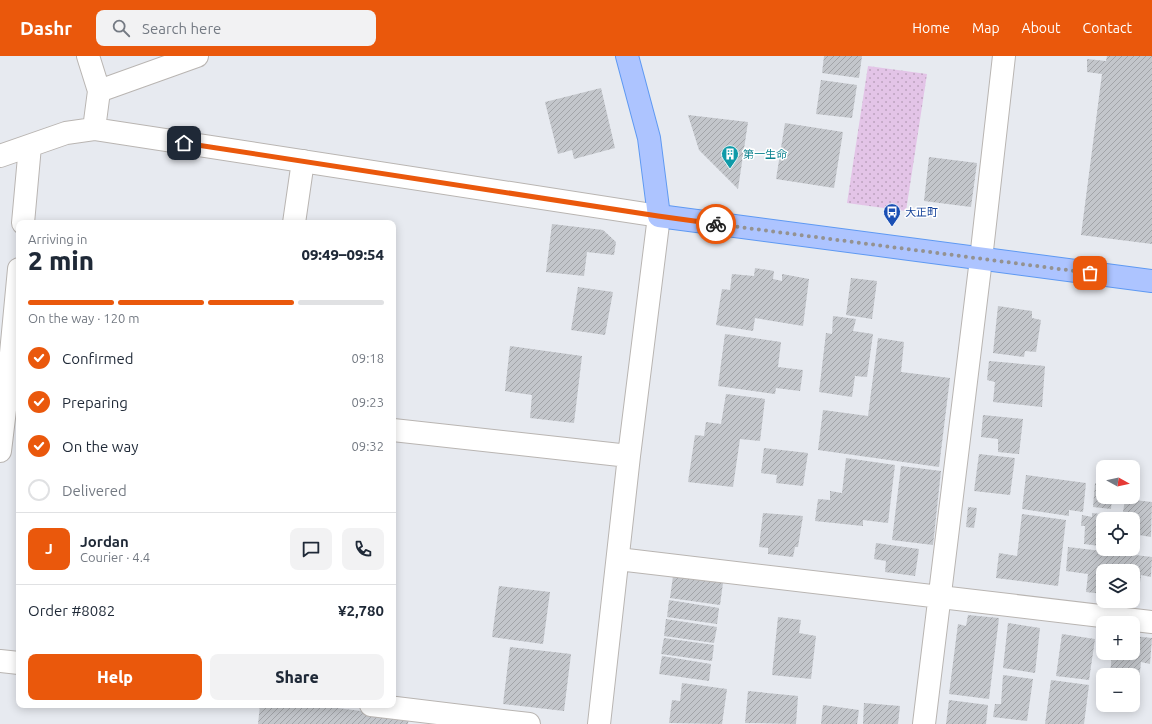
<!DOCTYPE html>
<meta charset="utf-8">
<style>
:root{--surface:#fff;--page:#f2f2f3;--text:#1f2937;--muted:#747a83;--line:#e0e1e3;--accent:#ea580c}
body{margin:0;font-family:Ubuntu,"Noto Sans JP",sans-serif;background:var(--page);color:var(--text);height:100vh;display:flex;flex-direction:column;font-size:15px;white-space:nowrap}
*{box-sizing:border-box;margin:0}
p{font-size:13px;color:var(--muted)}
.icon{flex:none;width:22px;height:22px;fill:none;stroke:currentColor;stroke-width:2;stroke-linecap:round;stroke-linejoin:round}
.map{position:relative;flex:1;overflow:hidden}
.panel{position:absolute;left:16px;top:164px;width:380px;height:488px;display:flex;flex-direction:column;background:var(--surface);border-radius:8px;box-shadow:0 2px 10px #0003}
.panel>*{flex:none}
.needle{width:26px;rotate:98deg}
.fabs{position:absolute;left:1096px;top:404px;display:grid;gap:8px}
.fabs a{display:grid;place-items:center;width:44px;height:44px;border-radius:8px;background:var(--surface);box-shadow:0 2px 10px #0003;font-size:20px}
.pin{position:absolute;display:grid;place-items:center;width:34px;height:34px;color:#fff;margin:-17px;border-radius:8px;box-shadow:0 2px 6px #0006}
.courier{position:absolute;display:grid;place-items:center;width:40px;height:40px;margin:-20px;border:3px solid #ea580c;border-radius:50%;background:#fff;color:#222;box-shadow:0 1px 5px #0007}
.head em{font-style:normal;font-weight:800}
.head div{display:flex;flex-direction:column-reverse}
.head{display:flex;align-items:center;justify-content:space-between;height:68px;padding:0 12px}
h1{font-size:26px;font-weight:800;line-height:30px}
.bar{display:grid;grid-template-columns:repeat(4,1fr);gap:6px 4px;align-content:center;height:48px;padding:0 12px}
.bar i{height:5px;border-radius:3px;background:var(--line)}
.bar .on{background:var(--accent)}
.bar p{grid-column:span 4}
.line{display:flex;align-items:center;gap:10px;padding:0 12px;border-top:1px solid var(--line)}
.line div{flex:1}
.round{display:grid;place-items:center;flex:none;width:42px;height:42px;border-radius:8px;background:var(--page)}
ol{padding:0 12px;list-style:none}
li{display:flex;align-items:center;gap:12px;height:44px}
li p{margin-inline-start:auto}
li .icon{padding:4px;border-radius:50%;background:var(--accent);color:#fff;stroke-width:4}
li:last-child{color:var(--muted)}
li i{width:22px;height:22px;border:2px solid var(--line);border-radius:50%}
.button{display:flex;gap:8px;margin-top:auto;padding:8px 12px}
.button a{flex:1;height:46px;border-radius:8px;background:var(--accent);color:#fff;font-size:16px;font-weight:800;line-height:46px;text-align:center}
.button a+a{background:var(--page);color:var(--text)}
header{display:flex;align-items:center;gap:24px;box-sizing:border-box;height:56px;padding:0 20px;background:var(--accent);color:#fff}
header strong{font-size:19px}
nav{display:flex;gap:22px;margin-inline-start:auto;font-size:14px}
.search{width:280px;height:36px;background:var(--page);display:flex;align-items:center;gap:10px;box-sizing:border-box;padding:0 14px;border-radius:8px;color:var(--muted);font-size:15px}
.map>svg:first-child{display:block}
</style>
<header>
<strong>Dashr</strong>
<div class="search"><svg class="icon" aria-label="search" viewBox="0 0 24 24"><circle cx="10" cy="10" r="6"/><path d="M15 15l6 6"/></svg>Search here</div>
<nav><a>Home</a><a>Map</a><a>About</a><a>Contact</a></nav>
</header>
<div class="map">
<svg width="1152" height="668" viewBox="0 0 1152 668">
<defs>
<pattern id="grass-dots" width="8" height="8" patternUnits="userSpaceOnUse"><rect width="8" height="8" fill="#e3c4e7"/><path d="M2 2h.1M6 6h.1" fill="none" stroke="#bca3be" stroke-width="1.8" stroke-linecap="round"/></pattern>
<pattern id="building-hatch" width="6" height="6" patternUnits="userSpaceOnUse"><rect width="6" height="6" fill="#c3c6cb"/><path d="M-1 1l2-2M0 6l6-6M5 7l2-2" fill="none" stroke="#a2a4a8"/></pattern>
</defs>
<rect width="100%" height="100%" fill="#e7eaf0"/>
<path fill="url(#grass-dots)" d="M868,10l59,8 -21,137 -59,-8z"/>
<path fill="url(#building-hatch)" d="M824,0h38l-3,22 -37,-5z
M1107,0h45v188l-71,-9 21,-161 -15,-2v-13l19,2z
M821,24l36,5 -5,33 -36,-4z
M601,32l14,60 -41,11 -2,-9 -14,4 -13,-52z
M688,59l60,7 -10,67 -39,-39z
M785,67l58,9 -9,56 -58,-9z
M929,101l48,6 -6,44 -47,-6z
M552,168l51,6 13,12 -2,13 -27,-3 -3,24 -38,-4z
M755,212l19,3 -1,8 9,2v-7l27,5 -6,47 -48,-8 -2,13 -37,-6 6,-36 8,1 2,-16 22,2z
M851,222l26,3 -5,38 -26,-4z
M578,231l35,5 -8,43 -34,-5z
M998,250l34,5v7l9,2 -5,32 -11,-1 -1,6 -31,-4z
M833,260l23,3 -3,12 20,3 -6,43 -12,-1 -3,21 -33,-5 7,-59 6,1z
M725,278l56,8 -3,25 25,3 -3,21 -24,-3 -1,6 -57,-8z
M878,282l26,4 -3,30 49,6 -11,89 -121,-17 5,-40 45,6z
M510,290l72,10 -8,67 -44,-5 2,-23 -27,-4z
M989,305l56,5 -3,41 -49,-5 2,-20 -8,-2z
M726,338l39,5 -5,42 -20,-2 -7,48 -45,-5 7,-47 9,1 2,-14 15,2z
M983,359l40,4 -4,35 -21,-2v-13l-17,-2z
M764,392l44,5 -5,33 -27,-3 1,-8 -16,-2z
M979,398l36,4 -5,37 -36,-4z
M846,402l49,7 -7,58 -25,-3v6l-48,-5 3,-22 12,1v-9l12,2z
M901,410l40,5 -8,74 -41,-5z
M1026,419l60,8 -3,29 -14,-2v6l-47,-7z
M1095,427l8,1v13h9l-1,12 -18,-2z
M1125,443l27,3 -1,35 -18,-3v-15h-11z
M968,451l9,1 -3,20 -8,-1z
M763,457l40,3 -5,31h-3l-2,10 -25,-3v-6l-9,-1z
M1092,457l19,2 -1,4h-7v9l-3,18 -16,-2 1,-18h-4l1,-11 10,2z
M1022,458l44,6 -8,66 -62,-8 3,-25 18,3z
M876,487l43,6 -4,27 -30,-4 1,-11 -12,-2z
M1068,491l84,10 -1,20 -10,-2 -3,24 -5,-1v-27h-30v23l-17,-2 2,-18 -22,-3z
M673,520l50,7 -3,22 -50,-7z
M499,530l51,6 -7,52 -51,-7z
M669,544l50,8 -2,16 -50,-7z
M968,559l31,3 -10,81 -40,-5 9,-70 8,2z
M778,561l23,3 -2,13 17,3 -5,43 -39,-4z
M666,563l51,8 -3,16 -50,-7z
M1008,567l32,5 -5,45 -32,-5z
M1062,578l33,5 -6,41 -33,-4z
M1133,580l19,2 -2,26 -9,-2 -2,19 -6,-1v-5h-23l2,-22h21z
M664,582l50,7 -2,16 -51,-7z
M510,591l61,7 -7,57 -61,-7z
M662,600l49,8 -2,17 -50,-7z
M1003,619l30,4 -6,42 -34,-4 2,-13h6z
M1051,624l38,5 -5,39h-39z
M682,627l45,6 -5,35 -53,-1 3,-23 8,1z
M748,635l50,5 -2,28 -51,-1z
M949,644l39,5 -2,19h-40z
M864,647l36,3 -2,18h-35z
M260,649h53l96,12 -1,7h-150z
M823,649l36,5 -2,14h-36z"/>
<g fill="none" stroke-linecap="round" stroke-linejoin="round">
<g stroke="#b9b5b2" stroke-width="24">
<path id="minor" d="M88,0l11,35 -5,38
M99,35l98,-35
M0,100l66,-23 28,-4 565,87 -30,240 -30,268
M23,167l7,-77
M294,167l9,-62
M393,374l236,26
M0,395l8,-66 11,-116
M618,503l534,63
M0,605l19,2
M371,649l158,19
M924,668l57,-465 23,-203"/>
</g>
<g stroke="#5e99f2" stroke-width="24">
<path id="major" d="M627,0l22,82 10,78 493,65"/>
</g>
<use href="#minor" stroke="#fff" stroke-width="22"/>
<use href="#major" stroke="#adc4ff" stroke-width="22"/>
</g>
<g fill="none" stroke-linecap="round" stroke-linejoin="round">
<path stroke="#949291" stroke-width="4" stroke-dasharray="0 7.2" d="M716,168l374,49"/>
<path stroke="#ea580c" stroke-width="5" d="M184,87l474,73 58,8"/>
</g>
<defs>
<g id="building-pin" transform="scale(0.9)"><path d="M0 17L-7.5 6A9.5 9.5 0 1 1 7.5 6Z" fill="#0f9aa8" stroke="#fff"/><path d="M-4-6H4V6H1V3H-1V6H-4ZM-2.5-4.3h1.7v1.8h-1.7ZM.8-4.3h1.7v1.8H.8ZM-2.5-1h1.7V.8h-1.7ZM.8-1h1.7V.8H.8Z" fill="#fff"/></g>
<g id="bus-pin" transform="scale(0.9)"><path d="M0 17L-7.5 6A9.5 9.5 0 1 1 7.5 6Z" fill="#1a4fb4" stroke="#fff"/><path d="M-5-6H5V4H4V6H2V4H-2V6H-4V4H-5ZM-3.5-4V0h7V-4ZM-3.5 1.2v1.5H-2V1.2ZM2 1.2v1.5H3.5V1.2Z" fill="#fff"/></g>
</defs>
<g fill-rule="evenodd">
<use href="#building-pin" x="730" y="98"/>
<use href="#bus-pin" x="892" y="156"/>
</g>
<g text-anchor="middle" dominant-baseline="central" stroke-width="3" stroke-linejoin="round" paint-order="stroke">
<g font-size="11" fill="#0d838f" stroke="#fff" text-anchor="start">
<text x="743" y="98">第一生命</text>
</g>
<g font-size="11" fill="#164399" stroke="#fff" text-anchor="start">
<text x="905" y="156">大正町</text>
</g>
</g>
</svg>
<div class="fabs">
<a><svg class="needle" viewBox="-14 -14 28 28"><path d="M0-13l5 13h-10z" fill="#e53935"/><path d="M0 13l5-13h-10z" fill="#747a83"/></svg></a>
<a><svg class="icon" aria-label="locate" viewBox="0 0 24 24"><circle cx="12" cy="12" r="6"/><path d="M12 2v4M12 18v4M2 12h4M18 12h4"/></svg></a>
<a><svg class="icon" aria-label="layers" viewBox="0 0 24 24"><path d="M12 4l9 5-9 5-9-5zM3 14l9 5 9-5"/></svg></a>
<a>+</a>
<a>−</a>
</div>
<div class="pin" style="left:1090px;top:217px;background:#ea580c"><svg class="icon" aria-label="bag" viewBox="0 0 24 24"><path d="M5 8h14l-1 12H6zM9 8a3 3 0 0 1 6 0"/></svg></div>
<div class="pin" style="left:184px;top:87px;background:#1f2937"><svg class="icon" aria-label="home" viewBox="0 0 24 24"><path d="M3 11l9-7 9 7M6 9v11h12V9"/></svg></div>
<div class="courier" style="left:716px;top:168px"><svg class="icon" aria-label="bike" viewBox="0 0 24 24"><circle cx="6" cy="16" r="4"/><circle cx="18" cy="16" r="4"/><path d="M6 16l4-8h5l3 8M10 8l3 8H6M13 5h3"/></svg></div>
<section class="panel">
<div class="head"><div><h1>2 min</h1><p>Arriving in</p></div><em>09:49–09:54</em></div>
<div class="bar"><i class="on"></i><i class="on"></i><i class="on"></i><i></i><p>On the way · 120 m</p></div>
<ol>
<li><svg class="icon" aria-label="check" viewBox="0 0 24 24"><path d="M5 12l5 5 9-10"/></svg>Confirmed<p>09:18</p></li>
<li><svg class="icon" aria-label="check" viewBox="0 0 24 24"><path d="M5 12l5 5 9-10"/></svg>Preparing<p>09:23</p></li>
<li><svg class="icon" aria-label="check" viewBox="0 0 24 24"><path d="M5 12l5 5 9-10"/></svg>On the way<p>09:32</p></li>
<li><i></i>Delivered</li>
</ol>
<div class="line" style="height:72px"><b class="round" style="background:var(--accent);color:#fff">J</b><div><b>Jordan</b><p>Courier · 4.4</p></div><a class="round"><svg class="icon" aria-label="chat" viewBox="0 0 24 24"><path d="M4 5h16v11H9l-5 4z"/></svg></a><a class="round"><svg class="icon" aria-label="phone" viewBox="0 0 24 24"><path d="M5 4h4l2 5-3 2q2 4 5 5l2-3 5 2v4C11 20 4 13 5 4z"/></svg></a></div>
<div class="line" style="height:52px"><div>Order #8082</div><b>¥2,780</b></div>
<div class="button"><a>Help</a><a>Share</a></div>
</section>
</div>
